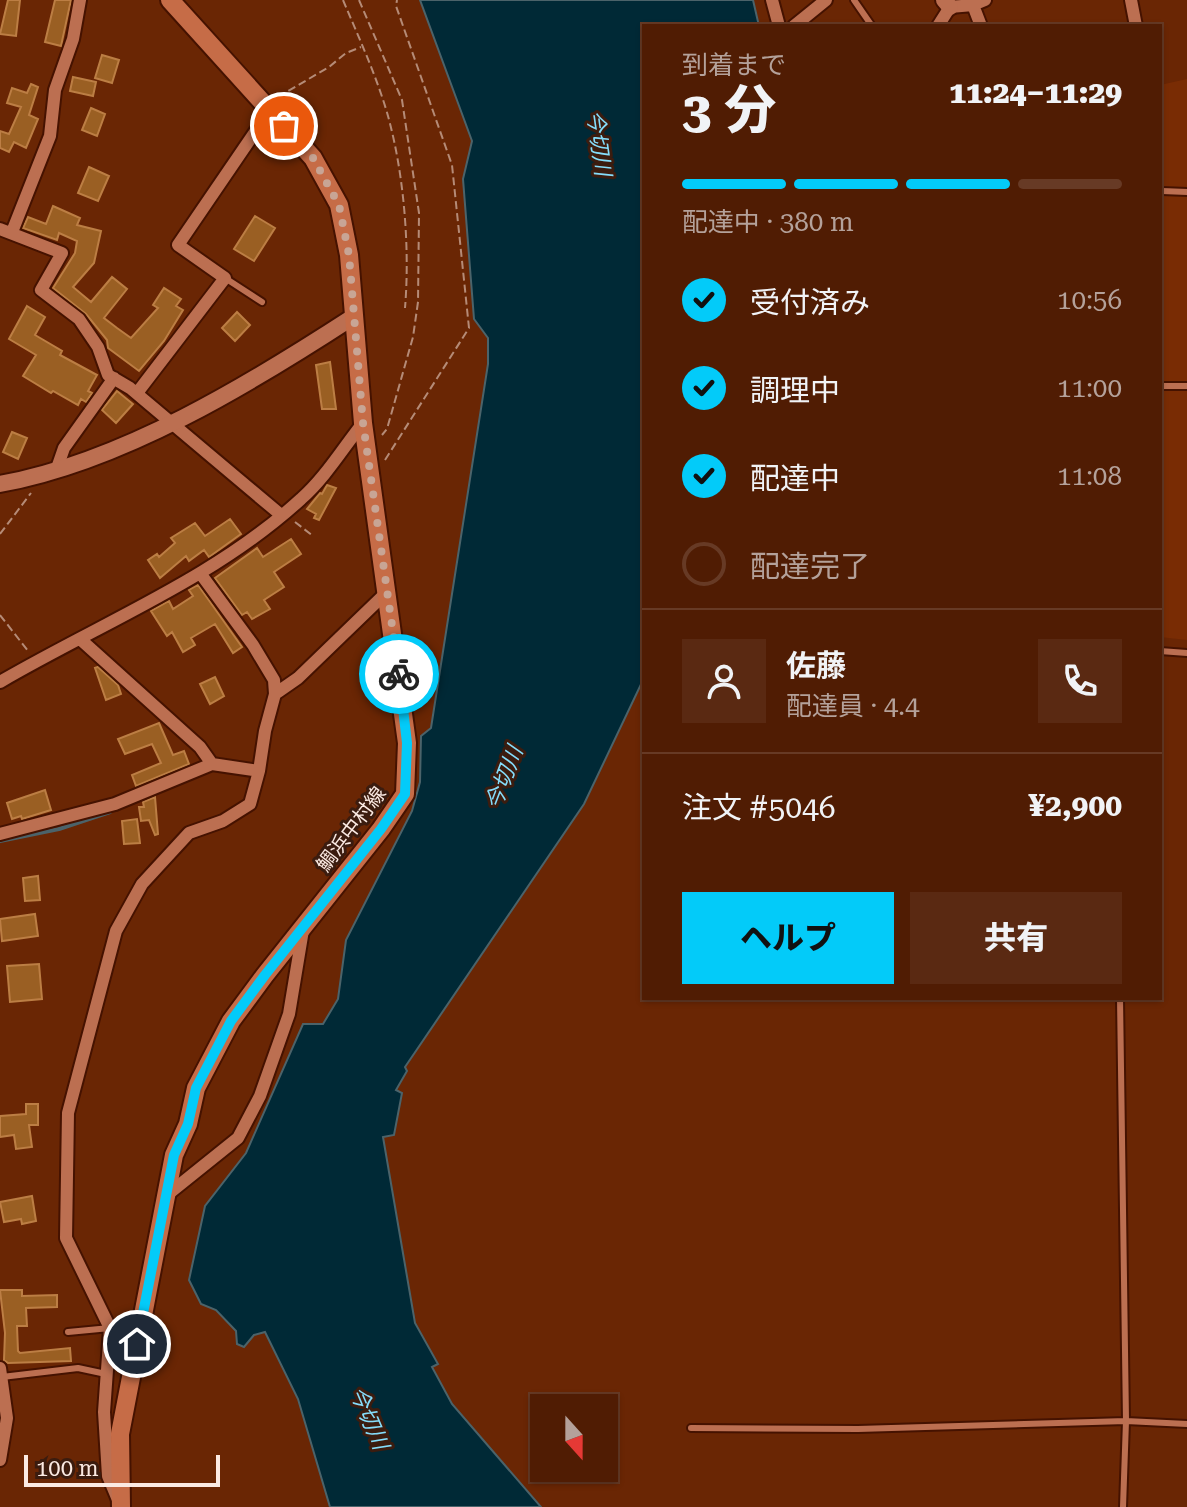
<!DOCTYPE html>
<html lang="ja">
<meta charset="utf-8">
<style>
:root{--surface:#501c03;--page:#5a2912;--text:#f1f3f6;--muted:#b4a19a;--line:#673a25;--accent:#03cbf9}
body{margin:0;font-family:"Roboto Serif","Noto Sans JP",serif;background:var(--page);color:var(--text);height:100vh;display:flex;flex-direction:column;font-size:30px;white-space:nowrap}
*{box-sizing:border-box;margin:0}
p{font-size:26px;color:var(--muted)}
.icon{flex:none;width:44px;height:44px;fill:none;stroke:currentColor;stroke-width:2;stroke-linecap:round;stroke-linejoin:round}
.map{position:relative;flex:1;overflow:hidden}
.side{position:absolute;left:642px;top:24px;width:520px;height:976px;display:flex;flex-direction:column;background:var(--surface);border-radius:0px;box-shadow:0 2px 6px #0004,0 0 0 2px var(--line)}
.side>*{flex:none}
.needle{width:52px;rotate:159deg}
.tools{position:absolute;left:530px;top:1394px;display:grid;gap:16px}
.tools a{display:grid;place-items:center;width:88px;height:88px;border-radius:0px;background:var(--surface);box-shadow:0 2px 6px #0004,0 0 0 2px var(--line);font-size:40px}
.scale{position:absolute;left:24px;bottom:20px;width:196px;box-sizing:border-box;padding-left:8px;border:4px solid #fbeae3;border-top:0;font-size:22px;line-height:28px;white-space:nowrap;color:#fbeae3;-webkit-text-stroke:6px #3b1c0f;paint-order:stroke}
.pin{position:absolute;display:grid;place-items:center;width:68px;height:68px;color:#fff;margin:-34px;border:4px solid #fff;border-radius:50%;box-shadow:0 2px 8px #0007}
.courier{position:absolute;display:grid;place-items:center;width:80px;height:80px;margin:-40px;border:6px solid #03cbf9;border-radius:50%;background:#fff;color:#222;box-shadow:0 2px 10px #0007}
.head em{font-style:normal;font-weight:800}
.head div{display:flex;flex-direction:column-reverse}
.head{display:flex;align-items:center;justify-content:space-between;height:136px;padding:0 40px}
h1{font-size:52px;font-weight:800;line-height:60px}
.bar{display:grid;grid-template-columns:repeat(4,1fr);gap:12px 8px;align-content:center;height:96px;padding:0 40px}
.bar i{height:10px;border-radius:6px;background:var(--line)}
.bar .current{background:var(--accent)}
.bar p{grid-column:span 4}
.line{display:flex;align-items:center;gap:20px;padding:0 40px;border-top:2px solid var(--line)}
.line div{flex:1}
.round{display:grid;place-items:center;flex:none;width:84px;height:84px;border-radius:0px;background:var(--page)}
ol{padding:0 40px;list-style:none}
li{display:flex;align-items:center;gap:24px;height:88px}
li p{margin-inline-start:auto}
li .icon{padding:8px;border-radius:50%;background:var(--accent);color:#111;stroke-width:4}
li:last-child{color:var(--muted)}
li i{width:44px;height:44px;border:4px solid var(--line);border-radius:50%}
.primary-button{display:flex;gap:16px;margin-top:auto;padding:16px 40px}
.primary-button a{flex:1;height:92px;border-radius:0px;background:var(--accent);color:#111;font-size:32px;font-weight:800;line-height:92px;text-align:center}
.primary-button a+a{background:var(--page);color:var(--text)}
.map>svg:first-child{display:block}
</style>
<div class="map">
<svg width="1187" height="1507" viewBox="0 0 1187 1507">
<rect width="100%" height="100%" fill="#6a2604"/>
<path fill="#792c04" d="M1187,79v561l-27,-3v-552z"/>
<path fill="#002936" stroke="#4b636a" stroke-width="2" d="M420,0h333l6,26h-115v652l-60,126 -179,263 2,4 -11,19 6,3 -8,42 -11,2 32,186 23,41 -6,3 20,37 89,103h-211l-32,-108 -33,-67 -11,3 -10,12 -7,-3 -1,-13 -20,-21 -15,-6 -12,-24 16,-74 41,-53 57,-129h20l15,-25 8,-59 66,-129 8,-29 1,-46 10,-8 57,-364v-26l-14,-19 -11,-140 9,-38z"/>
<g fill="none" stroke-linecap="round" stroke-linejoin="round">
<path stroke="#4b636a" stroke-width="4" d="M0,841l59,-12 51,-17"/>
</g>
<path fill="#9a5f23" stroke="#bc7e44" stroke-width="2" d="M8,0h12l-4,36 -16,-2z
M55,0h16l-10,46 -16,-4z
M102,55l17,5 -7,23 -17,-5z
M73,77l23,5 -3,14 -23,-5z
M31,84l7,3 -9,28 9,4 -12,29 -12,-6 -5,10 -9,-4v-17l9,3 12,-27 -14,-4 5,-15 15,5z
M91,108l14,6 -8,22 -15,-6z
M89,167l20,9 -11,25 -20,-8z
M53,206l27,12 -3,7 24,6 -7,32 -21,24 18,15 21,-25 15,12 -23,29 13,10 14,10 27,-30 -5,-3 11,-17 17,11 -5,7 7,4 -19,31 -25,30 -31,-23 -1,-8 -21,-26 -33,-26 22,-35 2,-12 -18,-8 -2,7 -34,-12 5,-11 18,7z
M255,216l20,12 -21,33 -20,-12z
M27,306l18,11 -10,18 27,16 -2,4 37,20 -9,16 4,2 -6,9 -5,-3 -3,6 -25,-14 -2,2 -28,-17 13,-21 -27,-16z
M237,312l13,13 -15,16 -13,-13z
M330,362l6,47h-14l-6,-44z
M117,391l16,13 -17,19 -14,-13z
M12,432l15,6 -9,21 -15,-7z
M327,485l9,3 -17,32 -5,-2 2,-4 -9,-5 13,-16 2,1z
M230,519l11,15 -32,23 -5,-7 -15,11 -3,-5 -26,22 -12,-18 9,-6 2,3 16,-14 -4,-5 24,-15 10,13z
M291,539l10,15 -27,18 10,15 -20,13 6,9 -18,10 -5,-7 -5,3 -27,-37 42,-30 6,9z
M198,585l44,62 -9,6 -18,-29 -24,14 4,7 -12,7 -11,-20 -5,4 -16,-25 18,-10 4,8 20,-13 -4,-6z
M98,667l20,18 3,9 -15,6 -11,-32z
M215,677l9,19 -14,8 -10,-20z
M159,723l14,32 11,-4 5,13 -53,22 -4,-11 29,-12 -9,-19 -27,10 -7,-15z
M45,790l6,20 -29,9 -1,-3 -9,3 -5,-16z
M155,797l3,37 -3,1 -6,-15 -8,1 -2,-14h5l-1,-5z
M137,819l3,24 -16,1 -2,-23z
M38,876l2,24 -15,1 -2,-23z
M35,914l3,22 -36,5 -2,-22z
M39,964l3,35 -32,3 -3,-36z
M26,1104h12v21h-9l3,22 -16,2 -2,-14 -14,2v-21l26,-2z
M32,1196l4,25 -14,3 -1,-5 -17,3 -4,-20z
M0,1290h22v6l35,-1v12l-31,1 1,18h-10l1,25 2,2 50,-5 1,13 -63,2 -4,-3 1,-27z"/>
<g fill="none" stroke-linecap="round" stroke-linejoin="round">
<g stroke="#451200" stroke-width="10">
<path id="service" d="M854,0l18,26
M1162,191l25,1
M225,278l37,24
M1160,386h27
M1160,651l27,2
M1120,998l6,423 -3,86
M68,1332l42,-4
M2,1377l76,-9 28,6
M691,1428l167,1 268,-8 61,3"/>
</g>
<g stroke="#451200" stroke-width="16">
<path id="minor" d="M772,0l7,26
M1131,0l5,26
M973,5l8,21
M794,26l32,-26
M938,26l12,-19 23,-2 12,-5
M0,229l62,24 -21,37 38,29 19,28 10,28 22,13 151,127
M12,232l38,-96 5,-46 18,-51 7,-39
M137,393l88,-115 -47,-33 92,-135
M56,471l8,-23 50,-70
M200,573l53,72 21,35 1,14 23,-16 89,-86
M80,639l120,108 12,17 47,7 6,-40 10,-37
M0,682c101,-59 214,-103 301,-183 24,-21 42,-51 62,-76
M0,834l115,-30 97,-40
M167,1195l71,-57 22,-42 29,-82 14,-84
M0,1368l7,50 -7,42
M118,1500l-10,-24 -4,-64 6,-84 -44,-90 2,-125 48,-182 26,-47 47,-51 34,-12 27,-17 9,-33"/>
</g>
<g stroke="#451200" stroke-width="20">
<path id="tertiary" d="M944,0l6,7
M0,484c122,-22 250,-100 353,-167"/>
</g>
<g stroke="#451200" stroke-width="22">
<path id="secondary" d="M121,1507l-1,-73 54,-279 14,-31 8,-36 35,-67 34,-46 116,-146 24,-35 2,-51 -44,-320 -14,-168 -10,-50 -26,-47 -143,-158"/>
</g>
<path stroke="#b58b77" stroke-width="2" stroke-dasharray="8 4" stroke-linecap="butt" d="M343,0c16,38 34,77 45,116 16,58 22,132 17,192
M359,0l43,100 17,113 -1,89 -5,35 -26,92 -5,6
M278,97l51,-30 17,-14 15,-6
M385,460l84,-132 -17,-163 -56,-159 1,-6
M295,522l18,14
M0,534l31,-41
M0,615l28,36"/>
<use href="#service" stroke="#bc6f51" stroke-width="6"/>
<use href="#minor" stroke="#bc6f51" stroke-width="12"/>
<use href="#tertiary" stroke="#bc6f51" stroke-width="16"/>
<use href="#secondary" stroke="#c66c47" stroke-width="18"/>
</g>
<g fill="none" stroke-linecap="round" stroke-linejoin="round">
<path stroke="#c8a595" stroke-width="8" stroke-dasharray="0 14.4" d="M284,126l29,32 26,47 10,50 14,168 36,251"/>
<path stroke="#03cbf9" stroke-width="10" d="M137,1344l37,-189 14,-31 8,-36 35,-67 34,-46 116,-146 24,-35 2,-51 -8,-69"/>
</g>
<g text-anchor="middle" dominant-baseline="central" stroke-width="6" stroke-linejoin="round" paint-order="stroke">
<g font-size="20" fill="#fbeae3" stroke="#3b1c0f">
<text transform="translate(351 829) rotate(-53)">鯛浜中村線</text>
</g>
<g font-size="22" font-style="italic" fill="#85ddfb" stroke="#3b1c0f">
<text transform="translate(599 143) rotate(82)">今切川</text>
<text transform="translate(504 778) rotate(-69)">今切川</text>
<text transform="translate(369 1418) rotate(67)">今切川</text>
</g>
</g>
</svg>
<div class="tools">
<a><svg class="needle" viewBox="-14 -14 28 28"><path d="M0-13l5 13h-10z" fill="#e53935"/><path d="M0 13l5-13h-10z" fill="#b4a19a"/></svg></a>
</div>
<div class="scale">100 m</div>
<div class="pin" style="left:284px;top:126px;background:#ea580c"><svg class="icon" aria-label="bag" viewBox="0 0 24 24"><path d="M5 8h14l-1 12H6zM9 8a3 3 0 0 1 6 0"/></svg></div>
<div class="pin" style="left:137px;top:1344px;background:#1f2937"><svg class="icon" aria-label="home" viewBox="0 0 24 24"><path d="M3 11l9-7 9 7M6 9v11h12V9"/></svg></div>
<div class="courier" style="left:399px;top:674px"><svg class="icon" aria-label="bike" viewBox="0 0 24 24"><circle cx="6" cy="16" r="4"/><circle cx="18" cy="16" r="4"/><path d="M6 16l4-8h5l3 8M10 8l3 8H6M13 5h3"/></svg></div>
<section class="side">
<div class="head"><div><h1>3 分</h1><p>到着まで</p></div><em>11:24–11:29</em></div>
<div class="bar"><i class="current"></i><i class="current"></i><i class="current"></i><i></i><p>配達中 · 380 m</p></div>
<ol>
<li><svg class="icon" aria-label="check" viewBox="0 0 24 24"><path d="M5 12l5 5 9-10"/></svg>受付済み<p>10:56</p></li>
<li><svg class="icon" aria-label="check" viewBox="0 0 24 24"><path d="M5 12l5 5 9-10"/></svg>調理中<p>11:00</p></li>
<li><svg class="icon" aria-label="check" viewBox="0 0 24 24"><path d="M5 12l5 5 9-10"/></svg>配達中<p>11:08</p></li>
<li><i></i>配達完了</li>
</ol>
<div class="line" style="height:144px"><a class="round"><svg class="icon" aria-label="person" viewBox="0 0 24 24"><circle cx="12" cy="8" r="4"/><path d="M4 21q1-7 8-7t8 7"/></svg></a><div><b>佐藤</b><p>配達員 · 4.4</p></div><a class="round"><svg class="icon" aria-label="phone" viewBox="0 0 24 24"><path d="M5 4h4l2 5-3 2q2 4 5 5l2-3 5 2v4C11 20 4 13 5 4z"/></svg></a></div>
<div class="line" style="height:104px"><div>注文 #5046</div><b>¥2,900</b></div>
<div class="primary-button"><a>ヘルプ</a><a>共有</a></div>
</section>
</div>
